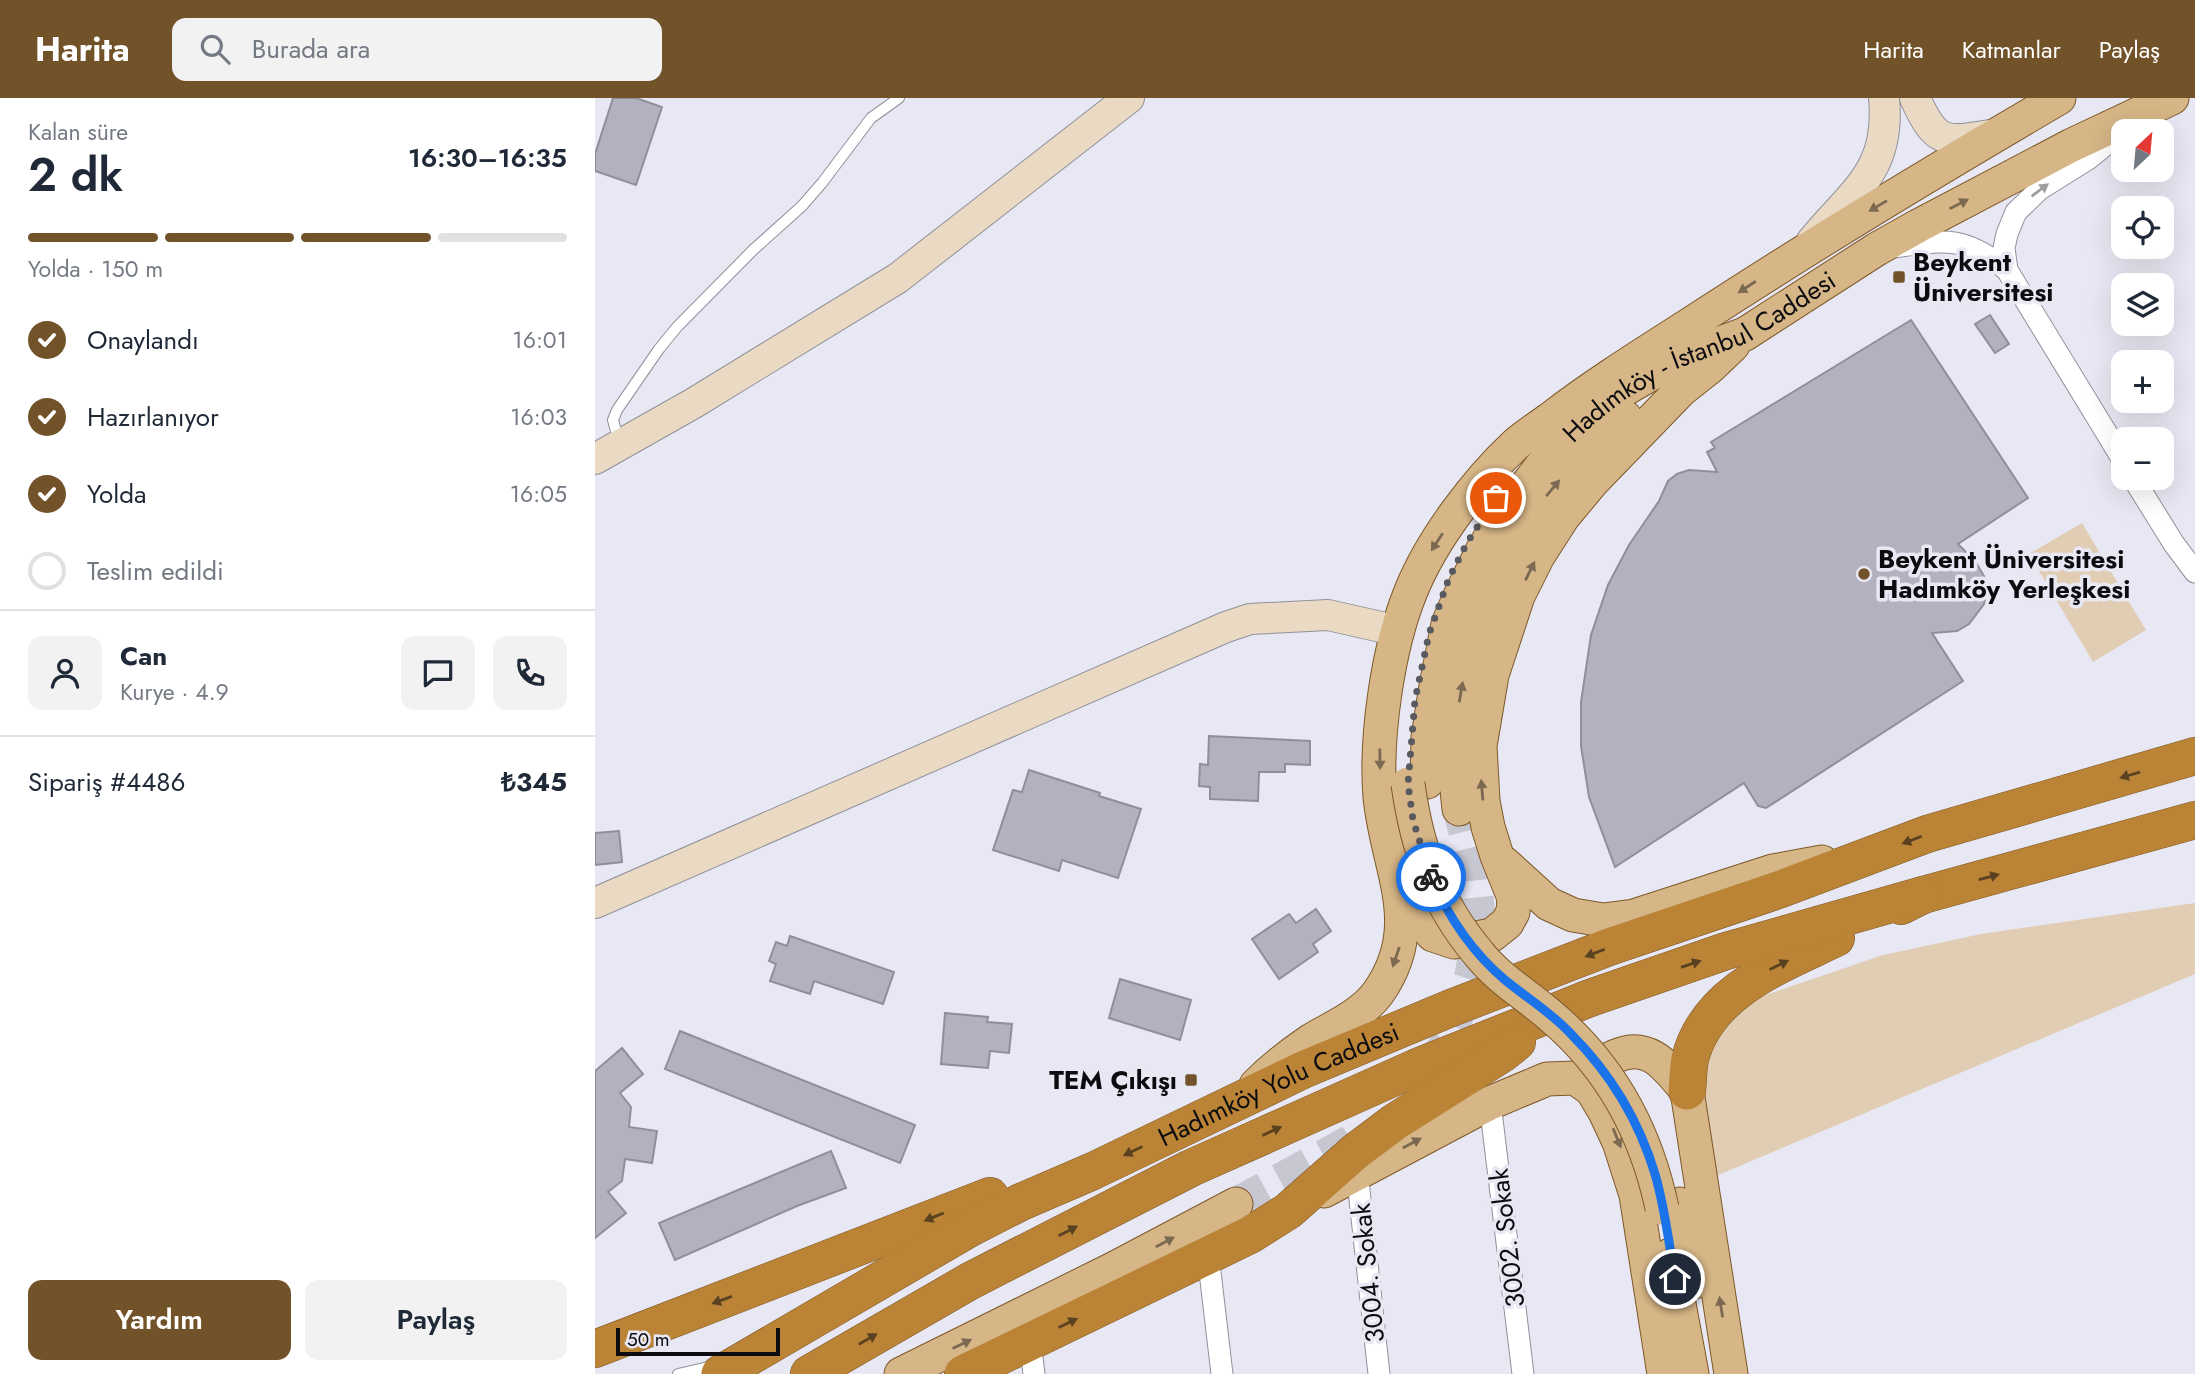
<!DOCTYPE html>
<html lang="tr">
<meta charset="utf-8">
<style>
:root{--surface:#fff;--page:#f2f2f3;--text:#1f2937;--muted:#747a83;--line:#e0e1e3;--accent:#725228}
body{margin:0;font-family:Jost,sans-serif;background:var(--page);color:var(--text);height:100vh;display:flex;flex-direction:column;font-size:26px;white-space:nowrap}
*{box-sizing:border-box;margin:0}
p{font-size:23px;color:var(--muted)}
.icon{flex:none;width:38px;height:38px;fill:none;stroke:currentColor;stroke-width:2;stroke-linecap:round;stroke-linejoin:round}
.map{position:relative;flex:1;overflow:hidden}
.drawer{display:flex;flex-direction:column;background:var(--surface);width:595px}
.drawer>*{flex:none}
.needle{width:46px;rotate:26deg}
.controls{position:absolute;left:1516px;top:21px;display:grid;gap:14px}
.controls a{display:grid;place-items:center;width:63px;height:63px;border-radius:14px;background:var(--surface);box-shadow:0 7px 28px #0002;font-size:35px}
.scale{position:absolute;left:21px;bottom:18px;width:164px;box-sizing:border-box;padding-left:7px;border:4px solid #0c0c10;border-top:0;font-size:19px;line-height:24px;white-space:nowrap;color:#0c0c10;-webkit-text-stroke:5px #e8e8f4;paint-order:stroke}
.pin{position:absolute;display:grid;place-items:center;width:60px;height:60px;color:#fff;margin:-30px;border:4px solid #fff;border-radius:50%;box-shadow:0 2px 7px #0007}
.courier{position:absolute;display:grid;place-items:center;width:70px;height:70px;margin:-35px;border:5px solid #1a73e8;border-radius:50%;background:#fff;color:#222;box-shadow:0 2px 9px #0007}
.summary em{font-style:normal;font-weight:600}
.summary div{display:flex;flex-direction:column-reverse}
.summary{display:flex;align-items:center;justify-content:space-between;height:119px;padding:0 28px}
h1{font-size:46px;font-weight:600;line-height:52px}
.bar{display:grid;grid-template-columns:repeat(4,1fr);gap:10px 7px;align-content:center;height:84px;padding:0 28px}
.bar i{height:9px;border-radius:5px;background:var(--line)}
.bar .selected{background:var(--accent)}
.bar p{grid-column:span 4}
.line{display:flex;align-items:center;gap:18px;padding:0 28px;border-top:2px solid var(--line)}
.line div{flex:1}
.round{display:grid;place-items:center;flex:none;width:74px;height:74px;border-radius:14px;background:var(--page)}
ol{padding:0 28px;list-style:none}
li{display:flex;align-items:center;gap:21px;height:77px}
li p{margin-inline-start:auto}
li .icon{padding:7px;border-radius:50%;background:var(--accent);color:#fff;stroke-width:4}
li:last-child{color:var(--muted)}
li i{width:38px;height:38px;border:4px solid var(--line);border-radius:50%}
.cta{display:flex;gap:14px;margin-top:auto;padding:14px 28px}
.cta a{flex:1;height:80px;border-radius:14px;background:var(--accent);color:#fff;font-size:28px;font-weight:600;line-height:80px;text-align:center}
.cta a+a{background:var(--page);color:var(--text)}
header{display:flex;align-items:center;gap:42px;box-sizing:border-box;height:98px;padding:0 35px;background:var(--accent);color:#fff}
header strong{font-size:33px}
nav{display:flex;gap:38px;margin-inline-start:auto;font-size:24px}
.search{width:490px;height:63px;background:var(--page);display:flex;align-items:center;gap:18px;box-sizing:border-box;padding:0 24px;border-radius:14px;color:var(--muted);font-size:26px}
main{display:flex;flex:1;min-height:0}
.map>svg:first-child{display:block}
</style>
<header>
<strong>Harita</strong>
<div class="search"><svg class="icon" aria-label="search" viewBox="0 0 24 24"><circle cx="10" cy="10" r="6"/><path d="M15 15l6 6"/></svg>Burada ara</div>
<nav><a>Harita</a><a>Katmanlar</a><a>Paylaş</a></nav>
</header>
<main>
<section class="drawer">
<div class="summary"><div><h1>2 dk</h1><p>Kalan süre</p></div><em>16:30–16:35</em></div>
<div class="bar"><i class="selected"></i><i class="selected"></i><i class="selected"></i><i></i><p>Yolda · 150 m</p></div>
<ol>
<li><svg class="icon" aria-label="check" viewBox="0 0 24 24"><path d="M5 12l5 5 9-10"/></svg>Onaylandı<p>16:01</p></li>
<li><svg class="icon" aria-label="check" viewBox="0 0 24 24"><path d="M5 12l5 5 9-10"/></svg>Hazırlanıyor<p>16:03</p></li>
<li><svg class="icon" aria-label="check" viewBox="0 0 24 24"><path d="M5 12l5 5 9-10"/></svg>Yolda<p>16:05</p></li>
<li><i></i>Teslim edildi</li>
</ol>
<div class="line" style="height:126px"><a class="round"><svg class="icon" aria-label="person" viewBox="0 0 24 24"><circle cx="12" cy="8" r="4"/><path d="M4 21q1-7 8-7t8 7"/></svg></a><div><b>Can</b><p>Kurye · 4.9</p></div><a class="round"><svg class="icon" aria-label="chat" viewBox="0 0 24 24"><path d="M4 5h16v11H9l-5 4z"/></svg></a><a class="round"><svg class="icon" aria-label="phone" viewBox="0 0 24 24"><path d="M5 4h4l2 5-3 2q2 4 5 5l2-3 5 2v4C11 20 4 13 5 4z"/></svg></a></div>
<div class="line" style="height:91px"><div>Sipariş #4486</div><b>₺345</b></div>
<div class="cta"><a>Yardım</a><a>Paylaş</a></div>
</section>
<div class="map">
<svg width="1600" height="1276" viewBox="0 0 1600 1276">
<rect width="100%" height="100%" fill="#e8e8f4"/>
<path fill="#e1cdb4" d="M1487,425l64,107 -53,32 -64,-108z
M1600,805v71l-484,204 -12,-81 9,-52 15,-22 37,-26 123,-42 98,-21z"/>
<path fill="#b1b2bd" stroke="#8f8f9a" stroke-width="2" d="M18,0h23l26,9 -26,78 -41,-14v-17z
M1395,217l19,29 -14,9 -20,-29z
M1316,222l117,178 -70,46 17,17 9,15 3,16 -3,12 -15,20 -12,7 -25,2 31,48 -197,127 -8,-2 -14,-23 -129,84 -26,-70 -8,-51v-44l10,-67 17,-50 21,-40 30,-44 9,-20 9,-7 12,-4 28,2 -10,-20 8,-4 -4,-6z
M614,638l101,5v24l-25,-1v8h-26l-1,29 -48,-2v-12l-11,-1 1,-22 8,1z
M434,672l71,23 -1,3 42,13 -23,69 -56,-18 -3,11 -66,-21 20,-60 9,2z
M24,733l3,31 -27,3v-32z
M721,811l15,22 -18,13 5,8 -39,27 -27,-40 37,-25 7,9z
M195,838l104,36 -11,32 -69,-23 -4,13 -40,-13 6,-17 -7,-3 7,-19 11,4z
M525,881l71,21 -11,40 -71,-22z
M350,915l43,4 -1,5 25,2 -3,29 -19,-2 -2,17 -47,-4z
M85,933l235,94 -15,38 -235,-94z
M27,950l21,26 -23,19 11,14 -2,20 28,4 -5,32 -27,-4 -3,22 -14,11 18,21 -31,25v-167z
M236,1053l15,37 -49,18 -122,54 -16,-37z"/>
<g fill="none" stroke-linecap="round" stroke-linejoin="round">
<path stroke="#c7c7d2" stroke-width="33" stroke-dasharray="33 17" stroke-linecap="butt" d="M833,971l21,-29 22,-65 9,-48 -6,-60 -15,-58
M641,1106l113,-62 10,-8"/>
<g stroke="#90909b" stroke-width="12">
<path id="lane" d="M24,344l-6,-22 4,-10 42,-61 18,-22 76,-77 49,-44 20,-23 49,-65 28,-20
M83,1276l39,-9"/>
</g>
<g stroke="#90909b" stroke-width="23">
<path id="street" d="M1298,149c53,-7 70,-12 114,23l116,190
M1412,172l-3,-22 3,-14 9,-22 24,-23 48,-30 21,-17 5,-9
M1538,380l41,66 21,28
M895,1005l33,271
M762,1074l22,202
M613,1157l14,119
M435,1243l4,33"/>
</g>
<g stroke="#90909b" stroke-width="32">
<path id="secondary" d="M1320,0c22,49 31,44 81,36
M1217,143c41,-50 79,-70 72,-143
M0,361l99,-56 204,-125 231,-180
M0,805l631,-276 24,-8 78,-4 71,16"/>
</g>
<g stroke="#7d5929" stroke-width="35">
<g id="primary">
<path id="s1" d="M832,684l1,-45 8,-51 12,-62 11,-26 23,-47 24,-39 47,-61 34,-33 33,-26 55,-32 70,-26 132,-85 41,-23 154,-81 100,-47"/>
<path d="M864,711c-6,-47 -2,-93 6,-139 3,-19 7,-40 14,-58 16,-42 42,-84 70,-120 22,-28 50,-51 76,-75"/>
<path d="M909,765l45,41 24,11 30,5 31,-4 139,-45 49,-9"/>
<path d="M805,795l17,24 16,18 21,7 38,-7 15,-12 6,-11 1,-14 -17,-42 -9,-29 -5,-26 -3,-55 12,-71 26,-79 20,-40 25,-39 30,-36 88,-91 29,-23 23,-22"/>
<path d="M661,987c16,-16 35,-31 54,-44 23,-14 52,-26 68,-48 48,-68 9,-123 2,-196 -5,-60 8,-150 31,-206 20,-50 65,-110 105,-147 10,-9 23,-17 34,-25 44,-34 92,-64 139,-94 121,-79 245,-154 370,-227"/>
<path d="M997,992c4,-16 8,-28 24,-34 34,-15 51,12 71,35l44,283"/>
<path d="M729,1093l166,-88 57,-24 28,-1 17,12 13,22 14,30 17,53 28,179"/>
<path d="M1085,1106l14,78"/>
<path d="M1075,1157l22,119"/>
<path d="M306,1276l212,-105 123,-65"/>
</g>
</g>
<g stroke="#7d5929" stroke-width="38">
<g id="highway">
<path d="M1306,808l22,-11 272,-75"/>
<path d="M1092,993c1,-10 1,-22 3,-32 17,-68 90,-94 146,-121"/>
<path d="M0,1251l395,-153"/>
<path id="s2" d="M125,1276l250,-146 51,-26 72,-31 212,-102 146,-61 158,-61 172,-58 146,-55 268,-78"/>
<path d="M214,1276l161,-93 221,-113 224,-100 175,-70 136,-47 197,-56"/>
<path d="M368,1276l287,-139 38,-24 68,-60 40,-30 106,-67 15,-12"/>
</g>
</g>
<use href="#lane" stroke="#fff" stroke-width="10"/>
<use href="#street" stroke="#fff" stroke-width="21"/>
<use href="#secondary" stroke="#eadac3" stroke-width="30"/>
<use href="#primary" stroke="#d6b586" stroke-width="33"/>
<use href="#highway" stroke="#ba8336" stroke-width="37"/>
<g stroke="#7d5929" stroke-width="35" stroke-linecap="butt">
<path id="primary-bridge" d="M813,686c9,65 28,119 71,170 20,25 49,42 73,63 59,50 94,115 110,191"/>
</g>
<use href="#primary-bridge" stroke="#d6b586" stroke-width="33"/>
</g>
<defs><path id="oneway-solid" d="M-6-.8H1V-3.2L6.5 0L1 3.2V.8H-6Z" transform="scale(1.75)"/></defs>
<use fill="#9e9e9f" href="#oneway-solid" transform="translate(1445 92) rotate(-37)"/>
<g fill="#7b6951">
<use href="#oneway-solid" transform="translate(1364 106) rotate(-27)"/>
<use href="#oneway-solid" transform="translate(1283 108) rotate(149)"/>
<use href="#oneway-solid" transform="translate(1152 189) rotate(147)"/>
<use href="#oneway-solid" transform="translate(958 390) rotate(-50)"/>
<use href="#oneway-solid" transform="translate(842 444) rotate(123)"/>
<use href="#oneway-solid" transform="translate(935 473) rotate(-64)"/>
<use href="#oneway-solid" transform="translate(866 594) rotate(-80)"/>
<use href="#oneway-solid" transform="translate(785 661) rotate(89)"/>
<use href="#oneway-solid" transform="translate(887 692) rotate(-95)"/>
<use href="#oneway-solid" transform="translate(801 859) rotate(109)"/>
<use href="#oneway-solid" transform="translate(1022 1040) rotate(68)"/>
<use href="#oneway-solid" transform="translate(817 1045) rotate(-28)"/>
<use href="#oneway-solid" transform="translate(570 1144) rotate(-28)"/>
<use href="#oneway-solid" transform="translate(1126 1209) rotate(-99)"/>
<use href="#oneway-solid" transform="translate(367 1246) rotate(-26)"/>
</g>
<g fill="#5a4221">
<use href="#oneway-solid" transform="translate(1535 677) rotate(164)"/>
<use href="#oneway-solid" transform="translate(1317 742) rotate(159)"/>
<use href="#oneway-solid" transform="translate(1394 779) rotate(-15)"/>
<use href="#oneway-solid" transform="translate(1000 855) rotate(159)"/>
<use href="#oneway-solid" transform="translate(1096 866) rotate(-19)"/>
<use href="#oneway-solid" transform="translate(1184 867) rotate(-26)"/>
<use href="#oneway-solid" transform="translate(677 1033) rotate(-25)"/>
<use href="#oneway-solid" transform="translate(538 1053) rotate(154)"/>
<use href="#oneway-solid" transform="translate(339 1119) rotate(158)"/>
<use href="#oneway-solid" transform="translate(473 1133) rotate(-27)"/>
<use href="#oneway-solid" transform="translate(127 1202) rotate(160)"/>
<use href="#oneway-solid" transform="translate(473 1225) rotate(-26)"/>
<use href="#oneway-solid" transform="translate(273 1241) rotate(-30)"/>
</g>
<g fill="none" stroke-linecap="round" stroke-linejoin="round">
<path stroke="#595960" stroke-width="7" stroke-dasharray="0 12.6" d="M836,779l-18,-57 -5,-36 7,-84 14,-66 20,-56 18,-35 29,-45"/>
<path stroke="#1a73e8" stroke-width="9" d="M836,779c17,39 42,76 74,103 22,18 47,33 66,54 39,39 68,87 84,140 10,34 14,70 20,105"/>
</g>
<g fill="#725228" stroke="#e8e8f4" stroke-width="2.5">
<rect x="1297" y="172" width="14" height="14" rx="3.5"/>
<circle cx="1269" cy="476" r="7"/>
<rect x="589" y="975" width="14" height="14" rx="3.5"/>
</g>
<g text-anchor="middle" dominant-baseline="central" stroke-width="7" stroke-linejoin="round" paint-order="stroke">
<g font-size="26" font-weight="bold" fill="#0c0c10" stroke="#e8e8f4" text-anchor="start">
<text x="1318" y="164">Beykent<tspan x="1318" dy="30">Üniversitesi</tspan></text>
<text x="1283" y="461">Beykent Üniversitesi<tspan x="1283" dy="30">Hadımköy Yerleşkesi</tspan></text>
<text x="582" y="982" text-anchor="end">TEM Çıkışı</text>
</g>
<g font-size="26" fill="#0c0c10" stroke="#e8e8f4">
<text stroke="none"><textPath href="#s1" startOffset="539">Hadımköy - İstanbul Caddesi</textPath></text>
<text stroke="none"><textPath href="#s2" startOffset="630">Hadımköy Yolu Caddesi</textPath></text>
<text transform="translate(912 1140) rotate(-97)">3002. Sokak</text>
<text transform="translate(773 1175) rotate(-96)">3004. Sokak</text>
</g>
</g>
</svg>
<div class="controls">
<a><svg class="needle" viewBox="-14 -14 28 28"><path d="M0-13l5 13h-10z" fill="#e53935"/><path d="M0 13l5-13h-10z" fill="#747a83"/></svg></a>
<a><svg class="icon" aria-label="locate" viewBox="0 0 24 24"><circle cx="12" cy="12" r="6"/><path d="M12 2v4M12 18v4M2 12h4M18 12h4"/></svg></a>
<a><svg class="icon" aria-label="layers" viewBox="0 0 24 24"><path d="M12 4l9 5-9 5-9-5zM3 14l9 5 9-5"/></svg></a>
<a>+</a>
<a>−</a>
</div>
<div class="scale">50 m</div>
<div class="pin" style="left:901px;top:400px;background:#ea580c"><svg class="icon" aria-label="bag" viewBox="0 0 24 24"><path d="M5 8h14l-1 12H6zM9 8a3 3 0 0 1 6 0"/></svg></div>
<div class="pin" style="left:1080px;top:1181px;background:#1f2937"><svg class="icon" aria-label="home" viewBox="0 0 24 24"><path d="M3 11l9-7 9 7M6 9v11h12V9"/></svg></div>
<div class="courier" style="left:836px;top:779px"><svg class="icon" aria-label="bike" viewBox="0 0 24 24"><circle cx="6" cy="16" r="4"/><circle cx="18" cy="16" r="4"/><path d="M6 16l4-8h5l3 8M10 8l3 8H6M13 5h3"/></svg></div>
</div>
</main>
